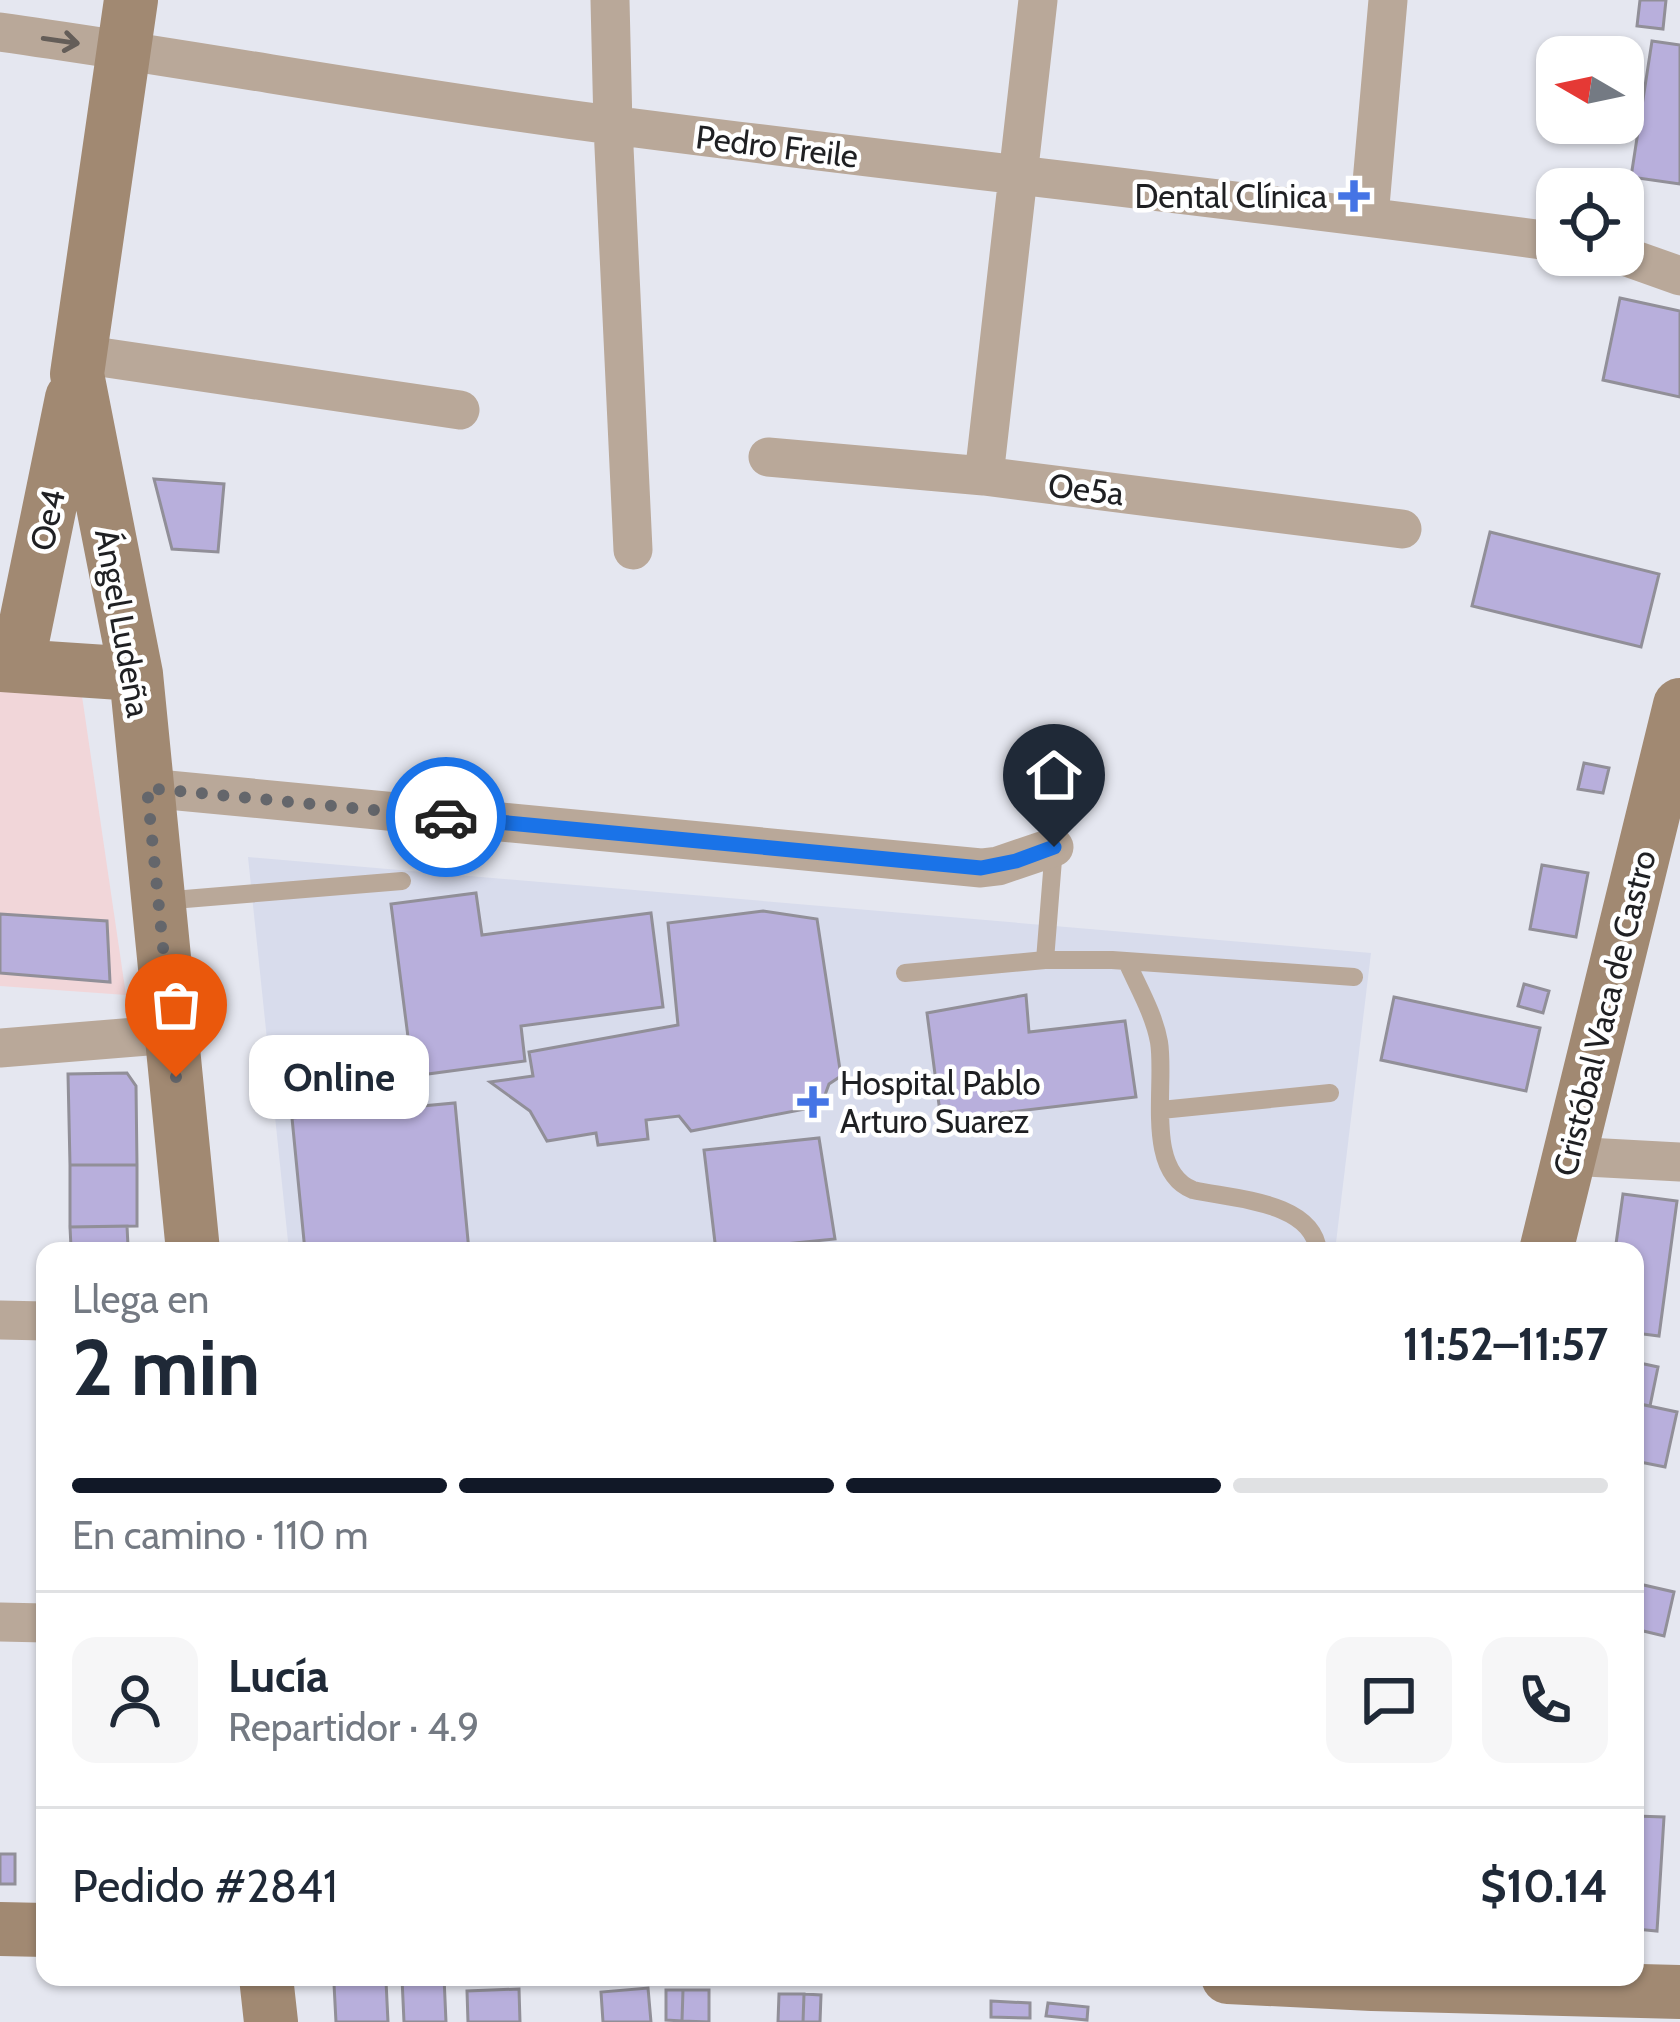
<!DOCTYPE html>
<html lang="es">
<meta charset="utf-8">
<style>
:root{--surface:#fff;--page:#f6f6f7;--text:#1f2937;--muted:#747a83;--line:#e0e1e3;--accent:#111827}
body{margin:0;font-family:Cabin,sans-serif;background:var(--page);color:var(--text);height:100vh;display:flex;flex-direction:column;font-size:45px;white-space:nowrap}
*{box-sizing:border-box;margin:0}
p{font-size:39px;color:var(--muted)}
.icon{flex:none;width:66px;height:66px;fill:none;stroke:currentColor;stroke-width:2;stroke-linecap:round;stroke-linejoin:round}
.map{position:relative;flex:1;overflow:hidden}
.details{position:absolute;left:36px;top:1242px;width:1608px;height:744px;display:flex;flex-direction:column;background:var(--surface);border-radius:24px;box-shadow:0 3px 9px #0004}
.details>*{flex:none}
.needle{width:78px;rotate:279deg}
.fabs{position:absolute;left:1536px;top:36px;display:grid;gap:24px}
.fabs a{display:grid;place-items:center;width:108px;height:108px;border-radius:24px;background:var(--surface);box-shadow:0 3px 9px #0004;font-size:60px}
.pin{position:absolute;display:grid;place-items:center;width:102px;height:102px;color:#fff;margin:-123px -51px;border-radius:50% 50% 50% 0;rotate:-45deg;box-shadow:0 0 12px #0007}
.pin .icon{rotate:45deg}
.courier{position:absolute;display:grid;place-items:center;width:120px;height:120px;margin:-60px;border:9px solid #1a73e8;border-radius:50%;background:#fff;color:#222;box-shadow:0 3px 15px #0007}
.bubble{position:absolute;height:84px;border-radius:24px;background:var(--surface);box-shadow:0 3px 9px #0004;font-size:39px;font-weight:700;line-height:84px;text-align:center}
.head em{font-style:normal;font-weight:700}
.head div{display:flex;flex-direction:column-reverse}
.head{display:flex;align-items:center;justify-content:space-between;height:204px;padding:0 36px}
h1{font-size:78px;font-weight:700;line-height:90px}
.bar{display:grid;grid-template-columns:repeat(4,1fr);gap:18px 12px;align-content:center;height:144px;padding:0 36px}
.bar i{height:15px;border-radius:9px;background:var(--line)}
.bar .current{background:var(--accent)}
.bar p{grid-column:span 4}
.line{display:flex;align-items:center;gap:30px;padding:0 36px;border-top:3px solid var(--line)}
.line div{flex:1}
.round{display:grid;place-items:center;flex:none;width:126px;height:126px;border-radius:24px;background:var(--page)}
.map>svg:first-child{display:block}
</style>
<div class="map">
<svg width="1680" height="2022" viewBox="0 0 1680 2022">
<rect width="100%" height="100%" fill="#e5e7f0"/>
<path fill="#d8dcec" d="M248,857l1123,96 -36,298h-1046z"/>
<path fill="#f1d6d9" d="M0,691l82,5 44,299 -126,-9z"/>
<path fill="#b8afdc" stroke="#918f98" stroke-width="3" d="M1640,0h26l-3,29 -26,-3z
M1652,41l28,4v139l-49,-7z
M1620,298l60,13v86l-77,-17z
M154,479l70,5 -6,68 -46,-3z
M1490,532l169,42 -18,73 -169,-41z
M1584,763l25,5 -6,25 -25,-4z
M1542,865l46,8 -12,64 -46,-8z
M476,893l6,42 169,-22 12,94 -142,19 4,35 -112,15 -22,-172z
M763,911l54,8 24,157 -12,8 -8,22 -130,25 -12,-15 -33,4 2,19 -50,6 -2,-12 -49,8 -17,-30 -40,-29 43,-6 -4,-24 149,-27 -10,-102z
M0,914l107,7 3,61 -110,-9z
M1524,984l25,7 -6,22 -25,-7z
M1026,995l3,37 96,-11 11,76 -195,23 -14,-107z
M1394,997l146,31 -14,63 -145,-31z
M127,1073l9,13 1,79h-67l-2,-91z
M455,1103l14,148h-164l-13,-133z
M819,1138l16,101 -119,12 -12,-101z
M70,1165h67v61l-67,1z
M1623,1194l54,7 -18,135 -24,-3v-82h-20z
M127,1226l1,20 -57,1 -1,-20z
M1635,1362l23,5 -8,39 -15,-3z
M1635,1403l42,9 -12,55 -30,-6z
M1635,1583l39,9 -10,44 -29,-7z
M1635,1816l29,1 -7,114 -22,-2z
M0,1854h15v30h-15z
M444,1977l2,45h-42l-2,-44z
M386,1981l2,41h-52l-2,-38z
M648,1988l3,34h-48l-2,-30z
M519,1989l1,33h-52l-1,-31z
M666,1990h17l-1,31 -16,-1z
M683,1990h26v32l-27,-1z
M779,1994h25l-1,28h-25z
M804,1994l17,1 -1,27h-17z
M991,2001l39,2v15l-39,-1z
M1048,2003l40,4 -1,13 -41,-4z"/>
<g fill="none" stroke-linecap="round" stroke-linejoin="round">
<path stroke="#b9a899" stroke-width="18" d="M161,901l241,-20
M1045,960l9,-113
M1127,962c11,25 27,52 32,80 7,42 -15,129 34,148 39,9 120,11 125,61
M905,973l140,-13h67l242,17
M1161,1110l169,-17"/>
<path stroke="#b9a899" stroke-width="39" d="M610,0l3,126 20,424
M0,32c207,29 413,68 620,94 312,41 625,73 937,116
M1369,217l19,-217
M1621,255l59,21
M80,354l380,56
M768,457l216,19 418,53
M984,476l54,-476
M147,788l834,80 17,-2 56,-19
M0,1048l172,-14
M1568,1156l112,6
M0,1320l45,1
M0,1622l45,1"/>
<path stroke="#a18972" stroke-width="54" d="M131,0l-54,374 59,300 57,577
M0,665l136,9
M17,666l55,-268
M1546,1251l134,-546
M0,1929l45,1
M266,1977l5,45
M1228,1977l144,7 308,8"/>
</g>
<defs><path id="oneway-shaft" d="M-6 0H5M1.5-3L5.5 0L1.5 3" fill="none" stroke-width="1.6" stroke-linecap="round" stroke-linejoin="round" transform="scale(3)"/></defs>
<use stroke="#645d58" href="#oneway-shaft" transform="translate(61 41) rotate(8)"/>
<g fill="none" stroke-linecap="round" stroke-linejoin="round">
<path stroke="#64666b" stroke-width="12" stroke-dasharray="0 21.6" d="M176,1077l-29,-289 299,29"/>
<path stroke="#1a73e8" stroke-width="15" d="M446,817l535,51 35,-7 38,-14"/>
</g>
<g fill="#4574e5" stroke="#fff" stroke-width="4.5">
<path d="M1348 178h12v12h12v12h-12v12h-12v-12h-12v-12h12z"/>
<path d="M807 1084h12v12h12v12h-12v12h-12v-12h-12v-12h12z"/>
</g>
<g text-anchor="middle" dominant-baseline="central" stroke-width="9" stroke-linejoin="round" paint-order="stroke">
<g font-size="33" fill="#1f2023" stroke="#fff">
<text transform="translate(777 146) rotate(7)">Pedro Freile</text>
<text transform="translate(1086 489) rotate(7)">Oe5a</text>
<text transform="translate(47 520) rotate(-78)">Oe4</text>
<text transform="translate(123 623) rotate(80)">Ángel Ludeña</text>
<text transform="translate(1604 1013) rotate(-76)">Cristóbal Vaca de Castro</text>
</g>
<g font-size="33" fill="#1f2023" stroke="#fff" text-anchor="end">
<text x="1327" y="196">Dental Clínica</text>
<text x="840" y="1083" text-anchor="start">Hospital Pablo<tspan x="840" dy="38">Arturo Suarez</tspan></text>
</g>
</g>
</svg>
<div class="fabs">
<a><svg class="needle" viewBox="-14 -14 28 28"><path d="M0-13l5 13h-10z" fill="#e53935"/><path d="M0 13l5-13h-10z" fill="#747a83"/></svg></a>
<a><svg class="icon" aria-label="locate" viewBox="0 0 24 24"><circle cx="12" cy="12" r="6"/><path d="M12 2v4M12 18v4M2 12h4M18 12h4"/></svg></a>
</div>
<div class="pin" style="left:176px;top:1077px;background:#ea580c"><svg class="icon" aria-label="bag" viewBox="0 0 24 24"><path d="M5 8h14l-1 12H6zM9 8a3 3 0 0 1 6 0"/></svg></div>
<div class="pin" style="left:1054px;top:847px;background:#1f2937"><svg class="icon" aria-label="home" viewBox="0 0 24 24"><path d="M3 11l9-7 9 7M6 9v11h12V9"/></svg></div>
<div class="courier" style="left:446px;top:817px"><svg class="icon" aria-label="car" viewBox="0 0 24 24"><path d="M5 17H2v-5l4-1 3-4h7l3 4 3 1v5h-3M9 17h6M6 11h13"/><circle cx="7" cy="17" r="2"/><circle cx="17" cy="17" r="2"/></svg></div>
<div class="bubble" style="left:249px;top:1035px;width:180px">Online</div>
<section class="details">
<div class="head"><div><h1>2 min</h1><p>Llega en</p></div><em>11:52–11:57</em></div>
<div class="bar"><i class="current"></i><i class="current"></i><i class="current"></i><i></i><p>En camino · 110 m</p></div>
<div class="line" style="height:216px"><a class="round"><svg class="icon" aria-label="person" viewBox="0 0 24 24"><circle cx="12" cy="8" r="4"/><path d="M4 21q1-7 8-7t8 7"/></svg></a><div><b>Lucía</b><p>Repartidor · 4.9</p></div><a class="round"><svg class="icon" aria-label="chat" viewBox="0 0 24 24"><path d="M4 5h16v11H9l-5 4z"/></svg></a><a class="round"><svg class="icon" aria-label="phone" viewBox="0 0 24 24"><path d="M5 4h4l2 5-3 2q2 4 5 5l2-3 5 2v4C11 20 4 13 5 4z"/></svg></a></div>
<div class="line" style="height:156px"><div>Pedido #2841</div><b>$10.14</b></div>
</section>
</div>
